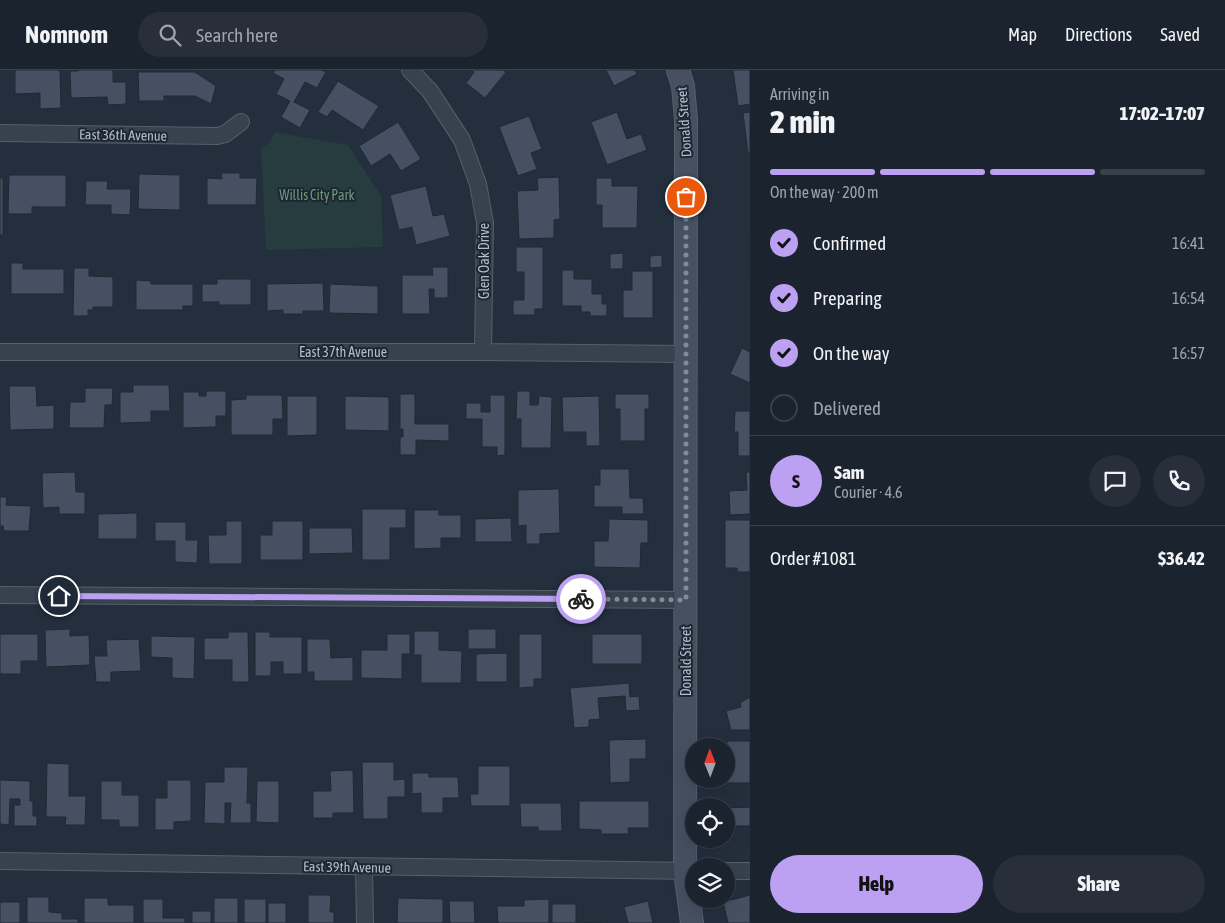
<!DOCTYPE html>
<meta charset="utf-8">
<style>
:root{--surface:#1b232e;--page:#282f3a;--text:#f1f3f6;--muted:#a0a4aa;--line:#39404a;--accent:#bca0f2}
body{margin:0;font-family:"Asap Condensed",sans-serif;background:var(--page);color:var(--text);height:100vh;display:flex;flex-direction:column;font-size:19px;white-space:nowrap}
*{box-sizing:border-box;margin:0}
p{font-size:16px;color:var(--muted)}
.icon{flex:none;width:28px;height:28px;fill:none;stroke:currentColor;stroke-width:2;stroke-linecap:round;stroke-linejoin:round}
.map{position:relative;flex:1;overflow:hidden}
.drawer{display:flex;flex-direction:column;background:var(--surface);width:475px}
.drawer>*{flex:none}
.needle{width:32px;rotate:359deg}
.controls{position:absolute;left:685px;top:668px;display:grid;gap:10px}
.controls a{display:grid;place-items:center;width:50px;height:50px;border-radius:50%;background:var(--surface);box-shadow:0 5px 20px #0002,0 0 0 1px var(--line);font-size:25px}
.pin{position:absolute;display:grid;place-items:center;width:42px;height:42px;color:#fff;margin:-21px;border:2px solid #fff;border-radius:50%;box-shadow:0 1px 5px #0007}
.courier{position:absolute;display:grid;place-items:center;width:50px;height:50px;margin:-25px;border:4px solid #bca0f2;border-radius:50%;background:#fff;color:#222;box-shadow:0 1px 6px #0007}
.summary em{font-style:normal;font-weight:800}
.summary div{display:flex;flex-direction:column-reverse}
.summary{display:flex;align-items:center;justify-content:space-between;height:85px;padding:0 20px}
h1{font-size:32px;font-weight:800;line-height:38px}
.bar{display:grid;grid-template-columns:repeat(4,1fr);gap:8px 5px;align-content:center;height:60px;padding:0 20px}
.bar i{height:6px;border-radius:4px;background:var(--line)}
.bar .active{background:var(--accent)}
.bar p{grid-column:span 4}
.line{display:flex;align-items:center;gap:12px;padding:0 20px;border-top:1px solid var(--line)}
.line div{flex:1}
.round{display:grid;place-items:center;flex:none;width:52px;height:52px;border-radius:26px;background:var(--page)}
ol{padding:0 20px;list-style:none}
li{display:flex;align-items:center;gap:15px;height:55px}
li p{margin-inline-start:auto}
li .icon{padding:5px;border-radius:50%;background:var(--accent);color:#111;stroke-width:4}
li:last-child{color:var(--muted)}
li i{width:28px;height:28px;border:2px solid var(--line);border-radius:50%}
.primary-button{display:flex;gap:10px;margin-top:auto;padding:10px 20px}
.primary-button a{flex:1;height:58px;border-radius:30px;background:var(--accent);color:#111;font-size:20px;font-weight:800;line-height:58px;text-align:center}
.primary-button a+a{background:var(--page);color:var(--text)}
header{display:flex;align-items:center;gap:30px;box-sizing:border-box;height:70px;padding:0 25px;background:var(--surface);border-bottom:1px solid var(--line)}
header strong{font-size:24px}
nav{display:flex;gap:28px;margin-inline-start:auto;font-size:18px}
.search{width:350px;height:45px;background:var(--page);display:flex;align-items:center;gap:12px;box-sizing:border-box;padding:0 18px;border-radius:28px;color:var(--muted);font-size:19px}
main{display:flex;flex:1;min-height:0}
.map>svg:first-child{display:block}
</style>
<header>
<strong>Nomnom</strong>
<div class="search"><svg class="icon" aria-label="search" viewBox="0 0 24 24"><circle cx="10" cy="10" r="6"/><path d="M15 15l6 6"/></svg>Search here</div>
<nav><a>Map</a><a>Directions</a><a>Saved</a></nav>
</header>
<main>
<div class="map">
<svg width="750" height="853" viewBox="0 0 750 853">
<rect width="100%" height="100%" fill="#242f3e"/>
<path fill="#263c3f" d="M274,62l74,13 33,51 2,51 -117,3 -5,-101 10,-8z"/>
<path fill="#455162" stroke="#1f2835" d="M15,0h45l1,38 -21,1v-16l-25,1z
M78,0h35v12h13v22l-18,1 -1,-8 -36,1 -1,-27h8z
M275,0h47l4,2 -9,16 -12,-6 -11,20 16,8 -10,18 -19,-11 9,-16 -14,-7 8,-15 -11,-6z
M471,0h32l3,2 -21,26 -19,-15 8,-11z
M606,0h29l2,4 -23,12z
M733,0h17v34l-12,2z
M138,2h57l21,14 -5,18 -16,-8h-31v5h-25z
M338,11l41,25 -16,24 -31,-20 -5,7 -9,-5z
M617,42l10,27 14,-5 6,16 -40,15 -16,-43z
M750,42v41h-2l-5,-40z
M529,46l13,33 -11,4 6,16 -19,7 -19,-49z
M398,52l23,37 -20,12 -11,-17 -19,12 -12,-20z
M221,103h19v5h17l-1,27h-49v-27l15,1z
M139,104l41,1v35l-42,-1z
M9,105h57v32h-34v7h-24z
M559,107l1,42 -6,1v18l-35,1 -2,-48 21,-1 -1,-12z
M0,108h3v57h-3z
M596,108h16v8h26l-1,42h-35v-23h-6z
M86,111h22l-1,8h24l-1,26 -19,-1v-9h-26z
M426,116l7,30 11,-2 6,22 -34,9 -4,-18 -13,3 -9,-35z
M749,162h1v43h-1z
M516,177h27v62h-8v6h-22v-15h11v-28h-8z
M623,183v16h-13v-15z
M662,185v12l-12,1v-12z
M11,193h12v6h41v25h-53z
M432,197h16v31h-14v-9h-5l1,25h-28v-39h31z
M74,198h15v8l24,1v30h-20v3h-5v6h-15z
M562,200h12v9h18v15h10v10h5v12h-17v-4h-9v-6h-19z
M632,201h21v47h-30v-28h9z
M217,209h34v26h-32v-3h-17v-18h15z
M136,210l15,1v3h42v22h-10v4h-47z
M323,213l1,28h-21v3h-20v-4l-16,1v-27z
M330,214l48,2v28l-49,-1z
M742,278l8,4v31l-20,-9z
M133,315h36l1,26h-19v11l-31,1v-31h13z
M9,316h27l1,20 17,-1v24l-44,1z
M85,318h28l-1,17h-7l-1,23h-35l1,-26h15z
M206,321h20v25h-10v11l-33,1v-36h16v4h7z
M517,321h13v14h8l1,-9 13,1 -1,51h-30v-29h-5z
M400,324h15v30h34v17l-33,-1v15h-16v-18h3v-8h-3z
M615,324h34v15h-4v32h-25v-32h-5z
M246,325h36l1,24h-10v16h-42v-35l15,-1z
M490,325h15v60l-8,1v-9h-15v-28h-16v-16h15v9h9z
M287,326h30v39l-30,1z
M345,326l44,1v34l-44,-1z
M599,326l1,50h-14v-14h-23l-1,-35z
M735,341h15v45h-12v-24h-4z
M600,399h29l1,29h13l1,16h-22v-7h-28v-22h6z
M75,402l1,20h9v22h-26v-7l-16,1 -1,-35z
M746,402h4v42l-20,1 -1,-24 18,-1z
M559,419l1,44 -20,1v10h-14v-19l-8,1v-36z
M0,427h7l-1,8 25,1 -2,25h-25l-1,-5h-3z
M362,439h44v19h-16v32h-28z
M414,440h25v5h22v23h-20v10l-27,1z
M137,443v26h-39v-25z
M511,448l1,24h-37v-23z
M609,449l39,1v23h-7l-1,25 -46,-1v-26h14z
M725,450h25v52h-13v-4h-12z
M226,451h16v43h-33l-1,-29h18z
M272,451h31v39h-43v-25h12z
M155,452h31v18h12l-1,23 -22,-1v-21h-20z
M309,458h43l1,25 -44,1z
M70,559v7l19,-1 1,30 -44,2 -1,-37z
M468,559h28v20h-28z
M414,561h25v19l23,1 -1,32h-40v-28h-7z
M228,562h20l1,50h-17v-22h-28v-22h24z
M255,562h15v5h32v37h-19v-12h-12v14h-16z
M0,564h38v27h-17v13h-21z
M387,564h23v20h-8v25l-41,-1v-28h26z
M519,564h23v45h-8v8l-15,1z
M592,564h50v30h-50z
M151,566l44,1 -1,42 -22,-1v-20l-21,-1z
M139,569l2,32 -30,1v10h-15l-2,-26h13l-1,-16z
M307,569h23l1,19 22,-1v24h-39v-9h-7z
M507,583v29h-31v-28z
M629,613l1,14 9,-1 1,14 -14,1 -1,-15 -27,2 2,21 -11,1v7l-15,1 -4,-40z
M750,627v33h-19l-5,-19 15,-4 -1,-4z
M646,669v20h-16v23l-20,1 -1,-43z
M727,671h23v42h-24z
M362,692h32v18l11,-1v18h-17v22h-25z
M47,693l22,1v32h17l-1,29h-20l1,-8h-20z
M478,696h32v40h-39l-1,-12h8z
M224,697h24l-1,36h4v20h-21l1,-20h-6v21l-21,-1 1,-41h19z
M353,700l1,43h-21v5h-20v-27h18l-1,-20z
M412,703h17v4h29l1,21h-16v15h-22v-20l-9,1z
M0,710l30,1v20h3v15h4v10h-23v-21h6v-6h-10l-1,26 -9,-1z
M167,710h24v41l-17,1v8h-19v-32h12z
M101,711h21v14h17v32h-20v-7h-18z
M257,711h22v42l-23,-1z
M579,731h70v27h-21l1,6h-28v-4l-22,-1z
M520,733h41l1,28h-24v-4h-17z
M750,737v19h-24v-18z
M308,825h23l-1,17h4v11h-26z
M750,825v28h-22l-5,-21z
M27,827h22v15l13,1v6h16v4h-51z
M84,828h24v7h26v18h-50z
M214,828h24v25h-24z
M398,828l45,1v24h-46z
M143,829h20v19h22v5h-42z
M244,829h22v24h-22z
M549,829v24h-51l-1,-17h27v-6z
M449,831h25l1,22h-25z
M648,831l5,22h-25l-4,-16z
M0,832h20v21h-20z
M268,833h18v20h-18z
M552,834h24v18l26,1h-50z
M192,841h19v12h-19z"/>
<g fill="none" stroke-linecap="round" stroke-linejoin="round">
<g stroke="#565f6c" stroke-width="18">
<path id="street" d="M410,0l20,21 32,49 16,44 7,39 -2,129
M0,63l217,3 8,-2 16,-12
M0,282h483l203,2
M0,525l686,5
M0,791l694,10
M364,797l1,56
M726,801h24"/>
</g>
<g stroke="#565f6c" stroke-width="24">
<path id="secondary" d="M678,0l5,16 3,33 -1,752 7,52"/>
</g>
<use href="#street" stroke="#38414e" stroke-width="16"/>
<use href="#secondary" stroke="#465061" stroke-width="22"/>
</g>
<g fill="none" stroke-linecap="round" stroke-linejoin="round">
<path stroke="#828b98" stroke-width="5" stroke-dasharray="0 9" d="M581,529l105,1v-403"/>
<path stroke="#bca0f2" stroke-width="6" d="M59,526l522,3"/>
</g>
<g text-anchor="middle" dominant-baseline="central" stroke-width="4" stroke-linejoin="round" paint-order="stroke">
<g font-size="14" fill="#b4bcc9" stroke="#1d2633">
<text transform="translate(684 52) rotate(-94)">Donald Street</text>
<text transform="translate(123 65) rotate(1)">East 36th Avenue</text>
<text transform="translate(484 191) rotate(-90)">Glen Oak Drive</text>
<text x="343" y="282">East 37th Avenue</text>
<text transform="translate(686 591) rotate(-90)">Donald Street</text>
<text transform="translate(347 797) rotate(1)">East 39th Avenue</text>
</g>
<g font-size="14" fill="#6b9a76" stroke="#1d2633">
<text x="317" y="125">Willis City Park</text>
</g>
</g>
</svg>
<div class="controls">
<a><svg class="needle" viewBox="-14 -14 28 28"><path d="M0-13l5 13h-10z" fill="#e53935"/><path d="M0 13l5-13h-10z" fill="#a0a4aa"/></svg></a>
<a><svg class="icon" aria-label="locate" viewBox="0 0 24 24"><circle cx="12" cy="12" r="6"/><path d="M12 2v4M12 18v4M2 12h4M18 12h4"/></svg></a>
<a><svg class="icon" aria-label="layers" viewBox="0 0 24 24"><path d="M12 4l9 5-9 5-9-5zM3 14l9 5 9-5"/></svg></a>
</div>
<div class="pin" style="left:686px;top:127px;background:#ea580c"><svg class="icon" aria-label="bag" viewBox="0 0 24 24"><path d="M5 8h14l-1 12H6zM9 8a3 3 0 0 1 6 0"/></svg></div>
<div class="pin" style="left:59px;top:526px;background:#1f2937"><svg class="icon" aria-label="home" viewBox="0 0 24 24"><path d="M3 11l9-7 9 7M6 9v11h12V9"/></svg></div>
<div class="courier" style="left:581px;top:529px"><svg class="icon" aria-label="bike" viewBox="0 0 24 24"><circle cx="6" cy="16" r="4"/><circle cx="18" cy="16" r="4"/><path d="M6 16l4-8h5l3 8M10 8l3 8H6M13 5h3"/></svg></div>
</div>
<section class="drawer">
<div class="summary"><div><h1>2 min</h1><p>Arriving in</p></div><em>17:02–17:07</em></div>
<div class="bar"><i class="active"></i><i class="active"></i><i class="active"></i><i></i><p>On the way · 200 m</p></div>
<ol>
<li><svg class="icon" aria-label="check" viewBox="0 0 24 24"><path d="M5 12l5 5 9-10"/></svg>Confirmed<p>16:41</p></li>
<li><svg class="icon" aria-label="check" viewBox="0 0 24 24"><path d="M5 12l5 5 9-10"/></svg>Preparing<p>16:54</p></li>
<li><svg class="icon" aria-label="check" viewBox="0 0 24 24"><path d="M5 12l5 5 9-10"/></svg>On the way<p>16:57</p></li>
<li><i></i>Delivered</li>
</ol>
<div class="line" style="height:90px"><b class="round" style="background:var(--accent);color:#111">S</b><div><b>Sam</b><p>Courier · 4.6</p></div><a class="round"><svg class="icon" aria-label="chat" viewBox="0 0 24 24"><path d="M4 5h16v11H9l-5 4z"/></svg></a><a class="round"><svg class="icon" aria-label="phone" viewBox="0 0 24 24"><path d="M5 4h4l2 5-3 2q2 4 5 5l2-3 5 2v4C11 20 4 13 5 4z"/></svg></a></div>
<div class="line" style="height:65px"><div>Order #1081</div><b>$36.42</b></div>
<div class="primary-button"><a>Help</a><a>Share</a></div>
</section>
</main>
